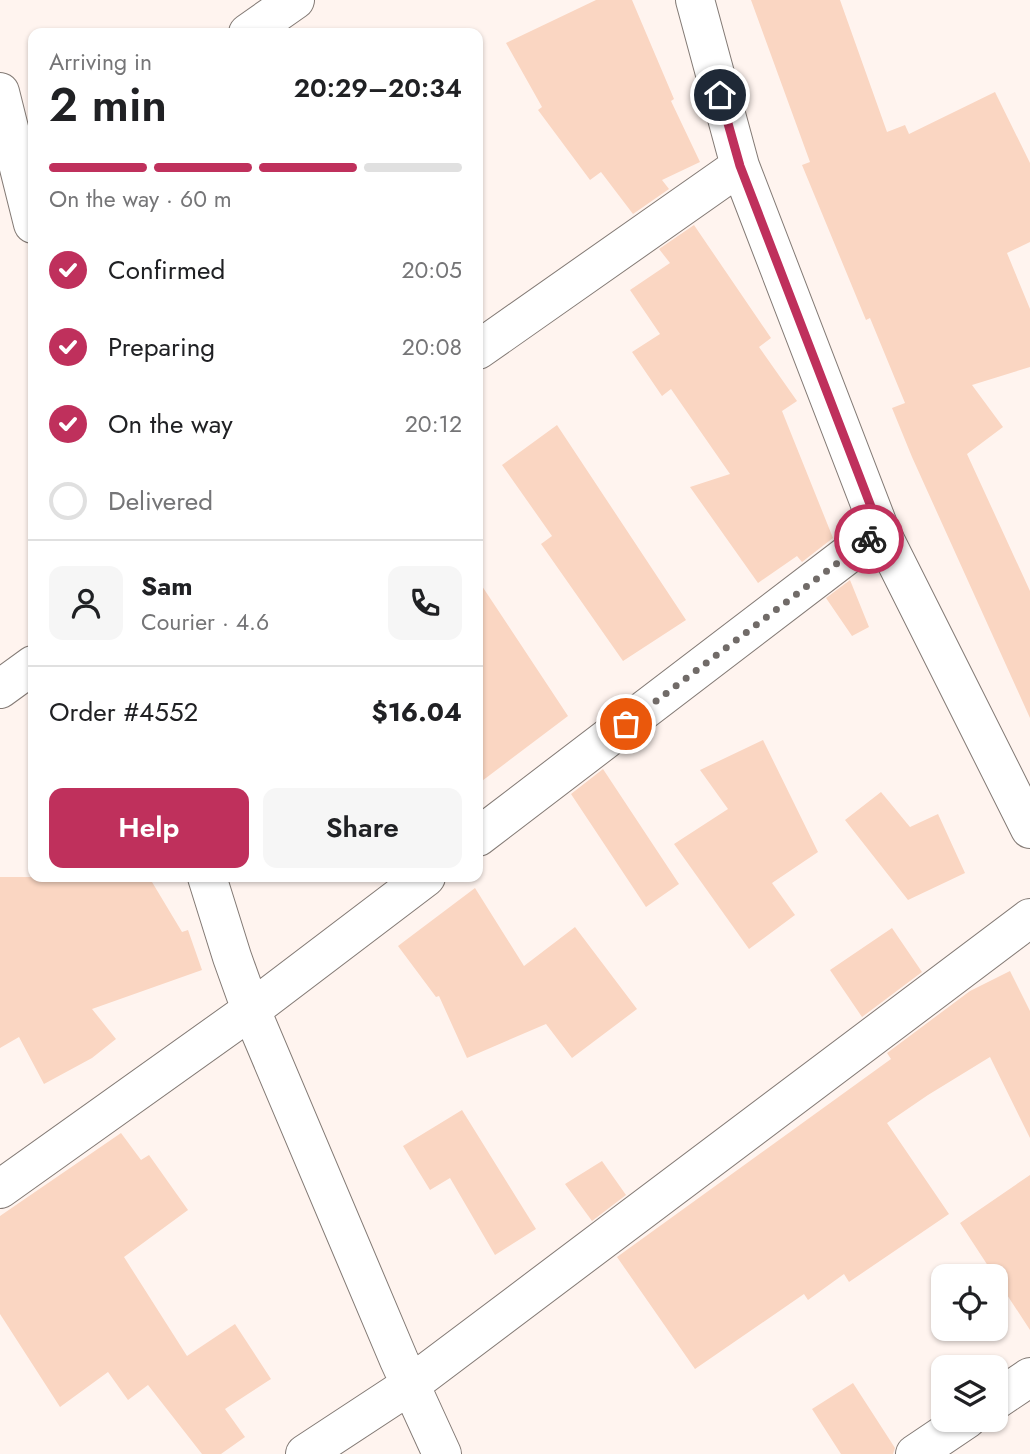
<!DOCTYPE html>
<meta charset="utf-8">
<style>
:root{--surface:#fff;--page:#f6f6f6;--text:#202124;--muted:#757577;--line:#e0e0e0;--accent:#bf305c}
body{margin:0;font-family:Jost,sans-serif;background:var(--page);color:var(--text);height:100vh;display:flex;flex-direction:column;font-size:26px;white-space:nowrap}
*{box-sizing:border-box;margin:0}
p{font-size:23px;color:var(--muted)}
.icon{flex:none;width:38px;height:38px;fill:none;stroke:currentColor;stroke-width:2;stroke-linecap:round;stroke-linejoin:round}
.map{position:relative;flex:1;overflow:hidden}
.drawer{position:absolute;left:28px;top:28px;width:455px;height:854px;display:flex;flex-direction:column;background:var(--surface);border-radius:14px;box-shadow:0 2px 5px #0004}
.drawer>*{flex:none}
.buttons{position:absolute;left:931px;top:1264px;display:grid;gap:14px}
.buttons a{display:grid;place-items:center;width:77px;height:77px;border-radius:14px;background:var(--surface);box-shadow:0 2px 5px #0004;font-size:35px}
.pin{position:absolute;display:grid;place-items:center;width:60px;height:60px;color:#fff;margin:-30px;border:4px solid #fff;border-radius:50%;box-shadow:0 2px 7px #0007}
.courier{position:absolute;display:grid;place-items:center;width:70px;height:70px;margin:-35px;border:5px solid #bf305c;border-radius:50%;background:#fff;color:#222;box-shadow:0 2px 9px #0007}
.summary em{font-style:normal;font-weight:600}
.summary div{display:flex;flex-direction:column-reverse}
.summary{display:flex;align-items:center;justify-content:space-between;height:119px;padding:0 21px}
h1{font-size:46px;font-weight:600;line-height:52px}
.bar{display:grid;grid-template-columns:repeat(4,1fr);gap:10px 7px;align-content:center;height:84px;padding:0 21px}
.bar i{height:9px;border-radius:5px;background:var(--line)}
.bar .on{background:var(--accent)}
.bar p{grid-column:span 4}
.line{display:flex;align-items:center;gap:18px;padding:0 21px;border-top:2px solid var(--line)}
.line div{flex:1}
.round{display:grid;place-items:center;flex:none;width:74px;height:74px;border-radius:14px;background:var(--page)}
ol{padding:0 21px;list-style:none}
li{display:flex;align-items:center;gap:21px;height:77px}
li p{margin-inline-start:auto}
li .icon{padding:7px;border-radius:50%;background:var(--accent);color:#fff;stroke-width:4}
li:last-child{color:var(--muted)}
li i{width:38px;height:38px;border:4px solid var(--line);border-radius:50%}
.button{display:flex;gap:14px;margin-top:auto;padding:14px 21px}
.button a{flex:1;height:80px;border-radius:14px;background:var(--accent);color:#fff;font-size:28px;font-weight:600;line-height:80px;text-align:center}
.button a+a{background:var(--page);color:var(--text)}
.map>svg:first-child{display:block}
</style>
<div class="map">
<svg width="1030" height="1454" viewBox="0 0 1030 1454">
<rect width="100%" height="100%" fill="#fff4ef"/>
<path fill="#fad6c2" d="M596,0h36l42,99 -3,2 29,61 -38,18 7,9 -36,25 -32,-42 -11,8 -52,-70 4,-3 -36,-64z
M751,0h89l47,132 18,-7 4,9 86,-42 35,71v79l-23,11 23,56v58l-58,18 31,42 -36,27 63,137v127l-118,-261 -20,-49 13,-5 -35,-85 -4,2 -64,-155 8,-3z
M694,225l77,113 -12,9 38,54 -15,10 51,127 -31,24 -5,-6 -39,27 -68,-96 40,-13 -59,-85 -9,7 -30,-44 28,-18 -30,-44 40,-27 -11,-14z
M557,425l129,195 -63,41 -82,-117 11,-8 -50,-71z
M478,580l90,136 -90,68z
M850,580l19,47 -17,9 -26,-38z
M763,740l55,112 -46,31 23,32 -46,34 -75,-105 54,-35 -28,-39z
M603,769l76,115 -33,23 -75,-113z
M881,792l29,35 28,-13 27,59 -57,27 -63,-80z
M0,877h149l33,55 6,-2 14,40 -110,39 24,30 -24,19 -48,26 -25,-47 -19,11z
M475,888l49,78 51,-39 62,82 -65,49 -26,-34 -79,34 -28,-62 -3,1 -38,-51z
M892,928l30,44 -60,45 -32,-47z
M1010,971l20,40v127l-40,-81 -62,38 -41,28 62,91 -100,68 -5,-8 -36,26 -4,-6 -109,75 -78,-112 274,-198 -4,-6 83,-62z
M462,1110l74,119 -41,26 -45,-77 -20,12 -27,-44z
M121,1133l20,27 8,-5 39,55 -64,47 63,99 48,-32 36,55 -46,30 20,28 -24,17h-19l-54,-69 -20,15 -20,-28 -48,35 -60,-93v-98z
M602,1161l24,34 -34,26 -27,-37z
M1030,1175v155l-70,-107z
M853,1383l42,65 -2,6h-52l-29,-45z"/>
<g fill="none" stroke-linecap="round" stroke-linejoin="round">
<g stroke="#837a75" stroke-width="40">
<path id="minor" d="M695,0l45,166 140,364 150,299
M248,33l47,-33
M0,92l33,132
M478,350l262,-184
M0,689l33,-24
M478,837l402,-307
M207,877l25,80 19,53 148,350 43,94
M0,1189l251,-179 175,-133
M996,1400l34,-23
M305,1454l105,-69 620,-467
M915,1454l52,-35"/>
</g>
<use href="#minor" stroke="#fff" stroke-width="38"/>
</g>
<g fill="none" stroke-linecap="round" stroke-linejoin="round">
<path stroke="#716b68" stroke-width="7" stroke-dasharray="0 12.6" d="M626,724l243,-185"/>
<path stroke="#bf305c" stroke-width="9" d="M720,95l20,71 140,364 -11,9"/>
</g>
</svg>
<div class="buttons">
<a><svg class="icon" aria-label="locate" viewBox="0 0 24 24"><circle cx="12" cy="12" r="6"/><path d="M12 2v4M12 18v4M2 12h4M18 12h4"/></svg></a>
<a><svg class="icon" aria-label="layers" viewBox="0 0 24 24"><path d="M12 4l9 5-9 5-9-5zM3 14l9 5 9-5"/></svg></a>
</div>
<div class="pin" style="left:626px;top:724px;background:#ea580c"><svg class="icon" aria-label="bag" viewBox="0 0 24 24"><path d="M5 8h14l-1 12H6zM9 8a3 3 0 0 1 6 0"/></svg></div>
<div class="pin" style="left:720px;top:95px;background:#1f2937"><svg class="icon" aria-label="home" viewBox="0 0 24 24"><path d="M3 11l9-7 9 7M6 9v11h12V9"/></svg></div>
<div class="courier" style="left:869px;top:539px"><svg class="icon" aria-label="bike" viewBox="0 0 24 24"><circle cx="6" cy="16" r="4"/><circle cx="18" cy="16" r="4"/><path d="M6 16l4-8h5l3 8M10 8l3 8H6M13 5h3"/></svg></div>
<section class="drawer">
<div class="summary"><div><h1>2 min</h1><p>Arriving in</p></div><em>20:29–20:34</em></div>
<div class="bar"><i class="on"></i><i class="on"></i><i class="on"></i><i></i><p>On the way · 60 m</p></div>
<ol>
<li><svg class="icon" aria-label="check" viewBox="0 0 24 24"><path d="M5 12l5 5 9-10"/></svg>Confirmed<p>20:05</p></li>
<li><svg class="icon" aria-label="check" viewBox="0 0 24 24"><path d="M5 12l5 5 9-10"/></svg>Preparing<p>20:08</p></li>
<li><svg class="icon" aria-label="check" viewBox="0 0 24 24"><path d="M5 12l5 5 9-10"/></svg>On the way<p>20:12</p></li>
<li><i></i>Delivered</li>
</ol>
<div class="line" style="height:126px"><a class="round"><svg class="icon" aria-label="person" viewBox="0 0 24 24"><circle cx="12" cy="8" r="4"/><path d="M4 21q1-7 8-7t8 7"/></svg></a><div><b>Sam</b><p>Courier · 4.6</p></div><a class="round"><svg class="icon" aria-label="phone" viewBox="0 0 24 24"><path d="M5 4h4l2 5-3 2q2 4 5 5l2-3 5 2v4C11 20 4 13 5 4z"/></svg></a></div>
<div class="line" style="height:91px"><div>Order #4552</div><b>$16.04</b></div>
<div class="button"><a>Help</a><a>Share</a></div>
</section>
</div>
